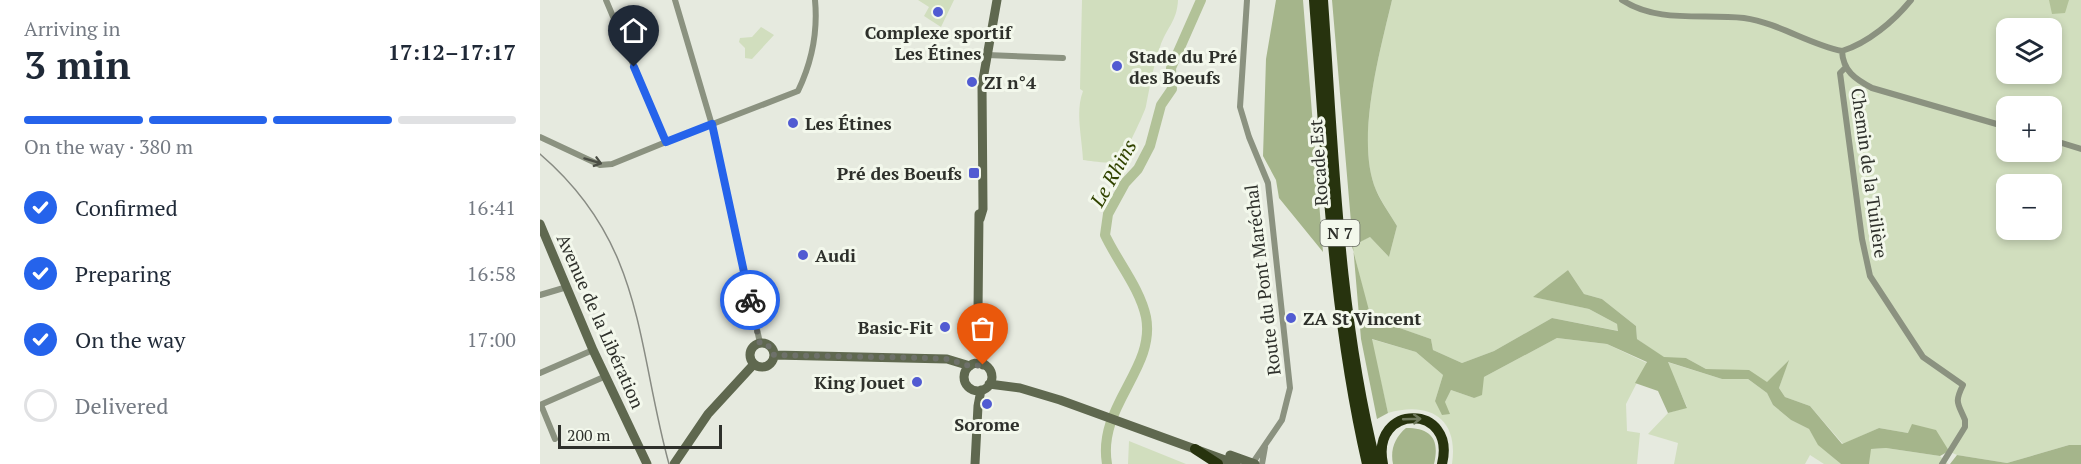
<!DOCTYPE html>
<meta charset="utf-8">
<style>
:root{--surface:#fff;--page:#f2f2f3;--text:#1f2937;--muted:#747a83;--line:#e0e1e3;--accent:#2563eb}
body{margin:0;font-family:"PT Serif",serif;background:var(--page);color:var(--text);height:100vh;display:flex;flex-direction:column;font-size:22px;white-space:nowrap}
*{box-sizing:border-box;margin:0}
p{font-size:20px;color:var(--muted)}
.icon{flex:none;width:33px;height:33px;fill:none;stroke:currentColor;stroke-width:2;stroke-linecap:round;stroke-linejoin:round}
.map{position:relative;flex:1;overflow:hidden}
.sheet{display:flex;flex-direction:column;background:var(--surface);width:540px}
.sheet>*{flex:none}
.buttons{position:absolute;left:1456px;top:18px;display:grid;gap:12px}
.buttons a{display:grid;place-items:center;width:66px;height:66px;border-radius:12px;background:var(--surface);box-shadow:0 3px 9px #0003;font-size:30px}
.scale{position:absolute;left:18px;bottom:15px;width:164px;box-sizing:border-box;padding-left:6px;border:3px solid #2e302b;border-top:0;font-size:16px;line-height:21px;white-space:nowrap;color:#2e302b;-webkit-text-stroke:4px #f3f8ec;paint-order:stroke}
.pin{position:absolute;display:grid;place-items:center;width:51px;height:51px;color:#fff;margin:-62px -26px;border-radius:50% 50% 50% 0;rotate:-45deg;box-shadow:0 0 6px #0007}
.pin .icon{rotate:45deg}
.courier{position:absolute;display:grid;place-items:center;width:60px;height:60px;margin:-30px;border:4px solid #2563eb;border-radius:50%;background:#fff;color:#222;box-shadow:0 2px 8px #0007}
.head em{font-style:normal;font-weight:800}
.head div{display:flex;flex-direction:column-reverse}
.head{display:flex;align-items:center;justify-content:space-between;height:102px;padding:0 24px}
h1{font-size:39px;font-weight:800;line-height:45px}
.bar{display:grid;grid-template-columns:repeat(4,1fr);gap:9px 6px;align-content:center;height:72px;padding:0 24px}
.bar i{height:8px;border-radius:4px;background:var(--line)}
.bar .active{background:var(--accent)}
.bar p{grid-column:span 4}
ol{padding:0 24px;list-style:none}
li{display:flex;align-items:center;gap:18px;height:66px}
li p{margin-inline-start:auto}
li .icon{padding:6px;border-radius:50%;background:var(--accent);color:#fff;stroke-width:4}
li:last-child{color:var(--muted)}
li i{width:33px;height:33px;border:3px solid var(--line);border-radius:50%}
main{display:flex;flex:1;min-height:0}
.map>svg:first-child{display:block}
</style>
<main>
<section class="sheet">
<div class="head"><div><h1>3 min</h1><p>Arriving in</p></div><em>17:12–17:17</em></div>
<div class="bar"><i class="active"></i><i class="active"></i><i class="active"></i><i></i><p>On the way · 380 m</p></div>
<ol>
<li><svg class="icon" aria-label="check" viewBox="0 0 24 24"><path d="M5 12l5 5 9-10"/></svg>Confirmed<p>16:41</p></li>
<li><svg class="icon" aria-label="check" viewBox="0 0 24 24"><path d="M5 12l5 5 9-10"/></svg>Preparing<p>16:58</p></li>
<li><svg class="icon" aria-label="check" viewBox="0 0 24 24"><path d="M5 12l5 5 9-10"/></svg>On the way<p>17:00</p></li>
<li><i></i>Delivered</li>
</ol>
</section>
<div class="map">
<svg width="1541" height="464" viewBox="0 0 1541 464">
<rect width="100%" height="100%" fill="#e6eadf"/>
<path fill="#d1debe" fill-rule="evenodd" d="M378,0h36l-13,27 -17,-11 5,-9z
M542,0h96c-1,22 -12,28 -18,47 -7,20 -10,39 -14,59 0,4 -23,52 -26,54 -8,5 -28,1 -37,0 -1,-23 -8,-48 0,-69l-3,-2z
M852,0h689v445h-12l-62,18 -50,-8 -49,-22 -29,-5 -36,16 -33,-38 -25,-9 -6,-9 9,-27 -21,22 -18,-12 -43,-2 -20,-11h-22l-27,-19 -1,-13 -34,-27 -18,-5 -16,-24 -34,27 55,12 28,15 2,7 -67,-13 -58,33 -32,12 -29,-13 -2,-11 -61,-21 -18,-73 18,-8 19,20 8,-31c-7,-12 -15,-23 -21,-36 -21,-50 4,-139 16,-190zM1467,28h45v46h-45zM1467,106h45v46h-45zM1467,184h45v46h-45z
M221,27l13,8 -22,24 -7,-1v-10l-6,-6 1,-4 12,-1z
M1017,338l50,6 40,19 -21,41 1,27 13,2 -3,31h-185c7,-46 -23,-63 -64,-51l-17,-74 45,13 27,23 -8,26 10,1 6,-12 23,8 10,-21z
M1127,362l55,17h26l19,14 6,12 18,15 18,9 10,16 22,19h-17l-14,-9 -5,9h-131l4,-21 -30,-9 20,-21 19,-6z
M589,441l57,23h-58z
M1346,448l54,8 8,8h-79l1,-15z"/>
<path fill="#a5b58b" d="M736,0h27l20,252 -44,-54 -3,-18 -13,-24 3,-97z
M792,0h60c-12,51 -37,140 -16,190 5,12 14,24 21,36l-8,31 -19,-20 -18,9 19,72 60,21 2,11 29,13 32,-12 58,-33 66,13 -1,-7 -28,-15 -56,-12 35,-27 16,24 18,5 34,27 1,13 27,18 22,1 20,11 43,1 18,12 22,-22 -10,28 6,9 25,9 32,38 37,-16 29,5 4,-9 24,6 13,21 -9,5 -54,-8 -15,1 -2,15h-28l-23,-19 -9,-16 -18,-9 -18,-15 -6,-12 -19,-14h-26l-54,-17 19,46 -19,5 -10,-22 -23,-8 12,-21 -40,-18 -50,-6 -73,39 -2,18 -8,3 -23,-8 -6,12 5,12 -8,1 -7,-14 8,-26 -27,-23 -44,-13 16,74 -11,6 -16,-80z
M866,428c25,0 34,11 28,36h-41c-3,-14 2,-27 13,-36z
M1529,445h12v19h-131l7,-9 50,8z"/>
<path fill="#b2c298" d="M1509,0h20l-4,13 -13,1z"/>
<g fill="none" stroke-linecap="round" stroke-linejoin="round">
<path stroke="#b2c298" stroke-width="10" d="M567,464c-10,-58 49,-95 39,-147 -6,-29 -29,-56 -41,-82l3,-21 17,-31 13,-14 12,-23 11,-41 11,-16 -1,-21 30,-68"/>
<path stroke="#8b9280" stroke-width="6" d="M66,0l60,142 132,-51c14,-29 20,-59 17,-91
M135,0l37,125 48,218
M707,0l-7,107 9,30 19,46 22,205 -8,32 -30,44
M1082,0c37,24 81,13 122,18 35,5 64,26 98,33
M1302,51c1,20 13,28 30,37l135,39
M1302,51c26,-8 52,-30 69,-51
M447,55l76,3
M1305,68l-5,5 22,166 8,37 53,81 40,28c-9,18 -5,18 2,35v7l-23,37
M0,137l60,28 12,-1 54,-22
M1512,140l29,9
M0,295l27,-8
M0,373l53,-23
M0,405l66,-29
M1,405l14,34
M722,464l3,-17"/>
<path stroke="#5f684f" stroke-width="9" d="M439,214l-1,98 5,53
M440,219l3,-10 -1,-124 15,-85
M0,224l53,126 54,114
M210 355a12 12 0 1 1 24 0a12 12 0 1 1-24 0Z
M234,355l173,4 23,7
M424 377a14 14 0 1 1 28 0a14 14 0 1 1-28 0Z
M449,384l31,4 40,12 176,64
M690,455l25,9
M134,464l34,-50 46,-50
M435,464l3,-58 3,-16"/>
<path stroke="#27330e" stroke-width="10" d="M774,0c12,155 18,312 53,464
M783,0c11,155 15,313 53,464
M655,449l23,15
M843,464c-13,-61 74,-61 59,0"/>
<path stroke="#888b83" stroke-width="1.5" d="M0,154c105,90 96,190 129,310"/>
</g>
<defs><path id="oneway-shaft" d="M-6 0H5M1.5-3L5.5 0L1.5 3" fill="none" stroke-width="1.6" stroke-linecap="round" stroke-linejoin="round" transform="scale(1.5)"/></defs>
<use stroke="#4a4d44" href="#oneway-shaft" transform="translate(53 161) rotate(17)"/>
<use stroke="#6e785c" href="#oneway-shaft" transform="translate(872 419) rotate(-2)"/>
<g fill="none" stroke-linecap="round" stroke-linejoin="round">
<path stroke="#6e716a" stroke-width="6" stroke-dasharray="0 10.8" d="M210,300l10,44 11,3 3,8 152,3 21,1 23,7 13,-1"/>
<path stroke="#2563eb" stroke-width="8" d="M94,67l32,75 46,-18 38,176"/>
</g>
<g fill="#515bd2" stroke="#f3f8ec" stroke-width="2">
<circle cx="398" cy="12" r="6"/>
<circle cx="577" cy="66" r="6"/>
<circle cx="432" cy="82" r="6"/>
<circle cx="253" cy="123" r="6"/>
<rect x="428" y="167" width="12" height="12" rx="3"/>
<circle cx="263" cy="255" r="6"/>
<circle cx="751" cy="318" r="6"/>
<circle cx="405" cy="327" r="6"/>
<circle cx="377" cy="382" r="6"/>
<circle cx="447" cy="404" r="6"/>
</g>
<g text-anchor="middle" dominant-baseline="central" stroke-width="6" stroke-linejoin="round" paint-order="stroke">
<rect fill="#f3f8ec" stroke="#696c65" stroke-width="1.5" x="780.5" y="220" width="39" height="26" rx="4.5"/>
<g font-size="16" font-weight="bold" fill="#2e302b">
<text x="800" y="233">N 7</text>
</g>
<g font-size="18" font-weight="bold" fill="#2e302b" stroke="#f3f8ec" text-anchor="start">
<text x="398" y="32" text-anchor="middle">Complexe sportif<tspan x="398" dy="21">Les Étines</tspan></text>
<text x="589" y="56">Stade du Pré<tspan x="589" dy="21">des Boeufs</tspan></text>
<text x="444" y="82">ZI n°4</text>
<text x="265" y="123">Les Étines</text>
<text x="422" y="173" text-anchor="end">Pré des Boeufs</text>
<text x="275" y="255">Audi</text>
<text x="763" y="318">ZA St Vincent</text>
<text x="393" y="327" text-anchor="end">Basic-Fit</text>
<text x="365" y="382" text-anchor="end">King Jouet</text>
<text x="447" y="424" text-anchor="middle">Sorome</text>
</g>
<g font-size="18" fill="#2e302b" stroke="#f3f8ec">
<text transform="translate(778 163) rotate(-94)">Rocade Est</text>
<text transform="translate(1330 173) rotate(82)">Chemin de la Tuilière</text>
<text transform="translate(722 280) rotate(-97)">Route du Pont Maréchal</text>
<text transform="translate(61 321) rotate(66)">Avenue de la Libération</text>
</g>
<g font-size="20" font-style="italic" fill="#324400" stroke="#f3f8ec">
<text transform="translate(573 173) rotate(-61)">Le Rhins</text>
</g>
</g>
</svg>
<div class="buttons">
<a><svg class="icon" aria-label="layers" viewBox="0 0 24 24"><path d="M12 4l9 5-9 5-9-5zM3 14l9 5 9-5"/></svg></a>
<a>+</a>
<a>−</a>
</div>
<div class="scale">200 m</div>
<div class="pin" style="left:443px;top:365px;background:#ea580c"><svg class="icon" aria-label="bag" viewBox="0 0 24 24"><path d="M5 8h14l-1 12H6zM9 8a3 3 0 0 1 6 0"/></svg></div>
<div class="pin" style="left:94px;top:67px;background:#1f2937"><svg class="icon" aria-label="home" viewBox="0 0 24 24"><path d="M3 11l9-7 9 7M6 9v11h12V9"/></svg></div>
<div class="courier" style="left:210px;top:300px"><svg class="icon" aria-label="bike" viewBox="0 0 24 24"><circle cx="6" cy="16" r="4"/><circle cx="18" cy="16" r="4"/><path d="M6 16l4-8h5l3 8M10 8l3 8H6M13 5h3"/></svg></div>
</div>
</main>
